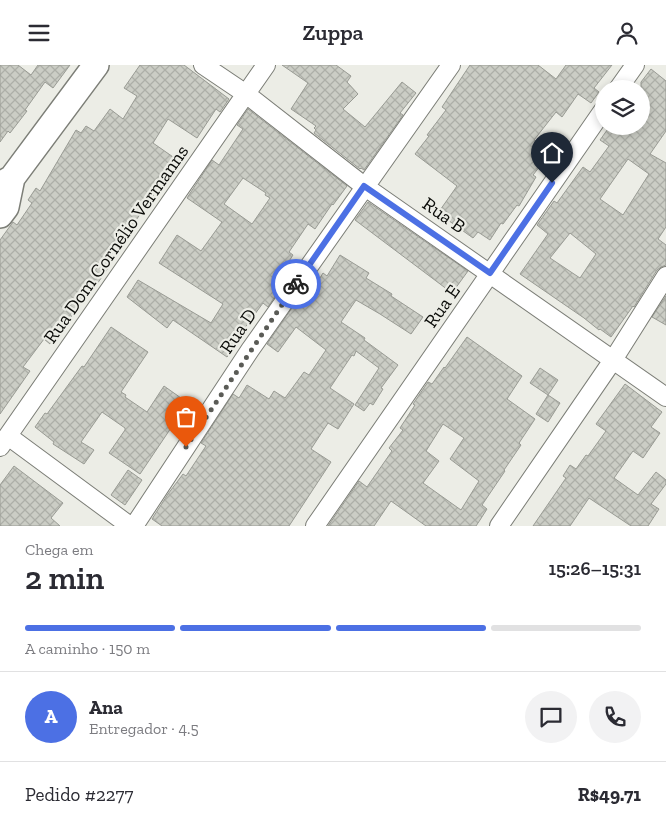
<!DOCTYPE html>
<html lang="pt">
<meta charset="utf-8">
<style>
:root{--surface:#fff;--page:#f2f2f3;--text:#2b2b33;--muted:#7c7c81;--line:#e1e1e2;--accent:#4c70e4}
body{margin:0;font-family:"Zilla Slab",serif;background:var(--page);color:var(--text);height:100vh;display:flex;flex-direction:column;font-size:19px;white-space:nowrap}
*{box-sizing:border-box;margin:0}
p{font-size:16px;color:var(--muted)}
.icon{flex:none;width:28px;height:28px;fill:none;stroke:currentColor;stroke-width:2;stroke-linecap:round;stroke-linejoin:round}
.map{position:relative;height:461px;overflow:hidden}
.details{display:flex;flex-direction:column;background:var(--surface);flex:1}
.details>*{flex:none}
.tools{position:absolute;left:595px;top:15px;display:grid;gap:10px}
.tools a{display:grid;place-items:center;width:55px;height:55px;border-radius:50%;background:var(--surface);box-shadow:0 2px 8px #0003;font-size:25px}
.pin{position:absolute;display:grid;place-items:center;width:42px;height:42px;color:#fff;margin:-51px -21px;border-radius:50% 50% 50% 0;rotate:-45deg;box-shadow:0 0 5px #0007}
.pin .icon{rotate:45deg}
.courier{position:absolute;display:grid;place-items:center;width:50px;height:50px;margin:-25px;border:4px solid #4c70e4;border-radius:50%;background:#fff;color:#222;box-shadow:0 1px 6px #0007}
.headline em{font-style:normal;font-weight:600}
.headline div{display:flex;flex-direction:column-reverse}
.headline{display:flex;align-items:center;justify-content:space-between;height:85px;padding:0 25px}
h1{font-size:32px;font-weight:600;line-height:38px}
.bar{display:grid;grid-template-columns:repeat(4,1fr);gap:8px 5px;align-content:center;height:60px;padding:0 25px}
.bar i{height:6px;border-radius:4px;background:var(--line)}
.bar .selected{background:var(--accent)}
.bar p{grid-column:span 4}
.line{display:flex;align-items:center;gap:12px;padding:0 25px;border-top:1px solid var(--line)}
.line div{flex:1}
.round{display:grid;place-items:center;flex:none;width:52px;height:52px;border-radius:26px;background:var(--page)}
header{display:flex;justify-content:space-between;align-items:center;height:65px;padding:0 25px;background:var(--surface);font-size:22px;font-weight:600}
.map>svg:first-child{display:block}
</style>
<header><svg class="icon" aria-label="menu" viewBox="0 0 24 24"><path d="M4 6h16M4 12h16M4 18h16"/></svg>Zuppa<svg class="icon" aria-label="person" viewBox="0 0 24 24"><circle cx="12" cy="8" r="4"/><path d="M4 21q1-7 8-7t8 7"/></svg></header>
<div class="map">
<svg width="666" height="461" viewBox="0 0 666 461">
<defs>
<pattern id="building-cross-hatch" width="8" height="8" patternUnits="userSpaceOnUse" patternTransform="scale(1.25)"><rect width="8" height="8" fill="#cbcdc5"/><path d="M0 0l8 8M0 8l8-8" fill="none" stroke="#adafa8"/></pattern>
</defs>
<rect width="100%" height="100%" fill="#ecede6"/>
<path fill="url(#building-cross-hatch)" stroke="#999b94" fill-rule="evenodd" d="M0,0h18l13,10 7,-10h32l-17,23 -8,-6 -20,28 2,1 -17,22 -2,-2 -8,11z
M140,0h44l45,34 -9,13 -4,-3 -19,29 -29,-19 -15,24 23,16 -24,34 2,2 -43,60 4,3 -27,39 -3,-1 -21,32 -1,-1 -13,17 -6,-5 -21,28 7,4 -30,43v-174l13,-18 4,3 15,-22 -4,-3 8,-12 4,3 36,-61 5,3 5,-7 8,5 16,-22 13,10 14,-23 -13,-8z
M282,0h54l15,11 -4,6 11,12 -15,15 22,18 37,-45 14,11 -16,20 3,2 -39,55 -3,-2 -1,1 -46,-36 2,-3 -2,-2 2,-2 -25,-17 17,-26z
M470,0h68l18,14 10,-14h46l-18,23 5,4 -8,11 -13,-9 -16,23 -6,-5 -22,28 17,12 -18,23 3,2 -17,29 -2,-1 -14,19 -2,-1 -11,17 -12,-8 -5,6 -35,-25 19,-27 -42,-32 14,-18 -2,-1 19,-25 -4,-3z
M651,4l15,12v50l-16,23 16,9v64l-8,12 8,6v20l-5,2 -4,3 -23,37 -1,-1 -22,31 -11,-8 -1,1 -15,-12 -64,-44 28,-40 -11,-9 17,-24 3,2 26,-36 7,5 19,-26 -9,-6 10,-14h31v-44zM628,94l21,15 -26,41 -23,-16zM570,168l26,21 -16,24 -30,-20z
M248,44l99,77 -14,19 -1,-1 -17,25 -7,-5 -19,28 4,3 -16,25 6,4 -15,23 -5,-4 -19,26 3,2 -20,26 -54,-37 -6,8 -40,-31 11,-17 73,43 12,-19 -64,-41 18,-28 24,16 21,-29 -35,-24 25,-38 7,5 24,-36 -6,-4zM243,113l23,15 -1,2 5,3 -18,26 -28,-20z
M368,137l100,69 -16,22 -97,-73z
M340,190l29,18 -3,5 26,16 -1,2 32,21 -12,17 -31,-20 -24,-14 -15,22 24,16 -1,2 34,25 -17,23 2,1 -10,16 -3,-2 -6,8 -9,-6 24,-37 -23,-17 -2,5 -2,-1 -22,33 24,16 -16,25 -10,-6 -17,26 20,13 -42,64h-127l-10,-7 16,-25 15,-20 3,2 20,-30 -5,-3 32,-49 6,4 8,-13 22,14 5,-8 11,7 19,-26 5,3 17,-25 -30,-23 -18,25 -11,-8 34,-49 6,4 16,-26 4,3z
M666,231v29l-14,-8z
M111,262l37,25 -27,40 5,3 -1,2 22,15 17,-26 34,24 -15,22 -10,-7 -33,49 -31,-21 16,-23v-2l-23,-16 -21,30 13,8 -10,14 -31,-20 1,-2 -19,-15 10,-14 2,1 35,-48 2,1z
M467,272l55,39 -15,23 28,20 -16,24 2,2 -17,25 1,1 -23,34 5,4 -7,11 -4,6h-50l-35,-25 -17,25h-46l31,-45 8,6 25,-36 -3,-3 14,-18 -3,-2 15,-23 -2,-1 15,-22 4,2 12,-17 1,1zM443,359l21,14 -14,21 29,22 -18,29 -38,-27 16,-22 -13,-10z
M540,303l18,12 -10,15 -18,-12z
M625,319l37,28 -11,15 9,6 -17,25 -10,-7 -19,27 24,17 18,-23 10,8v4l-15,20 8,5 -11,17h-17l-42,-28 -19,28h-37l33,-48 -3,-2 7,-11 6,4 10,-14 2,1 18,-25 -10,-7z
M548,330l12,8 -12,19 -12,-8z
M14,401l49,37 -12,15 9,8h-60v-41z
M128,405l14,10 -17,25 -14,-10z"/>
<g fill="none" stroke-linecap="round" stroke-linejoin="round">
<g stroke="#7c7e77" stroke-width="20">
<path id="street" d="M203,0l43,29 118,92 302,211
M618,24l17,-24
M8,371l122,90
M0,382l266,-382
M134,461l116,-176 201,-285
M315,461l289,-417
M499,461l114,-166 53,-84"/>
</g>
<g stroke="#7c7e77" stroke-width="28">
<path id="secondary" d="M0,120l12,-7 84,-113
M0,150l6,-8 6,-29"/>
</g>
<use href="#street" stroke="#fff" stroke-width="18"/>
<use href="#secondary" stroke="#fff" stroke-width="25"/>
</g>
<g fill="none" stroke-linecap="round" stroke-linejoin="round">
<path stroke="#5a5b56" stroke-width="5" stroke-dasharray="0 9" d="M186,382l110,-163"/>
<path stroke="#4c70e4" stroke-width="6" d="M296,219l68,-98 126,87 62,-90"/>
</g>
<g text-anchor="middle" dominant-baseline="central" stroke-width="4.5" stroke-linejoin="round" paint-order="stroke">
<g font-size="19" fill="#0b0c09" stroke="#ecede6">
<text transform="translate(444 150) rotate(35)">Rua B</text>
<text transform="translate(116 179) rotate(-55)">Rua Dom Cornélio Vermanns</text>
<text transform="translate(442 241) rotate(-55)">Rua E</text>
<text transform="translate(238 266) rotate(-56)">Rua D</text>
</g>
</g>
</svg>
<div class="tools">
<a><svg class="icon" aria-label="layers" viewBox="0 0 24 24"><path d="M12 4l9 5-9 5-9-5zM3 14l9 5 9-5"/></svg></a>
</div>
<div class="pin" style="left:186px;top:382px;background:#ea580c"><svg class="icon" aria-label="bag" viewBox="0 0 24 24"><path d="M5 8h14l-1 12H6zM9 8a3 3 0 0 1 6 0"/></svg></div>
<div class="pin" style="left:552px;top:118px;background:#1f2937"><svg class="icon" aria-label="home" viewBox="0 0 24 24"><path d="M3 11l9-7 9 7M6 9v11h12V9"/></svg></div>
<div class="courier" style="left:296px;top:219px"><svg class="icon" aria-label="bike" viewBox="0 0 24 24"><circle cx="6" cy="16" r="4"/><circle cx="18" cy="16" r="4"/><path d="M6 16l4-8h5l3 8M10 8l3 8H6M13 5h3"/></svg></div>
</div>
<section class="details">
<div class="headline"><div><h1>2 min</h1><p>Chega em</p></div><em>15:26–15:31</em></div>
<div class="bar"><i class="selected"></i><i class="selected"></i><i class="selected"></i><i></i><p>A caminho · 150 m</p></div>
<div class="line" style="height:90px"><b class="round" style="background:var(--accent);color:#fff">A</b><div><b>Ana</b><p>Entregador · 4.5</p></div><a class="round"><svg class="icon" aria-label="chat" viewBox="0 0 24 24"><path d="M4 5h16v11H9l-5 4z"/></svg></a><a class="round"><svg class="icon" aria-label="phone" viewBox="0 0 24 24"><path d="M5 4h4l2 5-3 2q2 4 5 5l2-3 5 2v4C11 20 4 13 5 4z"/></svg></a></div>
<div class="line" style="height:65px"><div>Pedido #2277</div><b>R$49.71</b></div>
</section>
